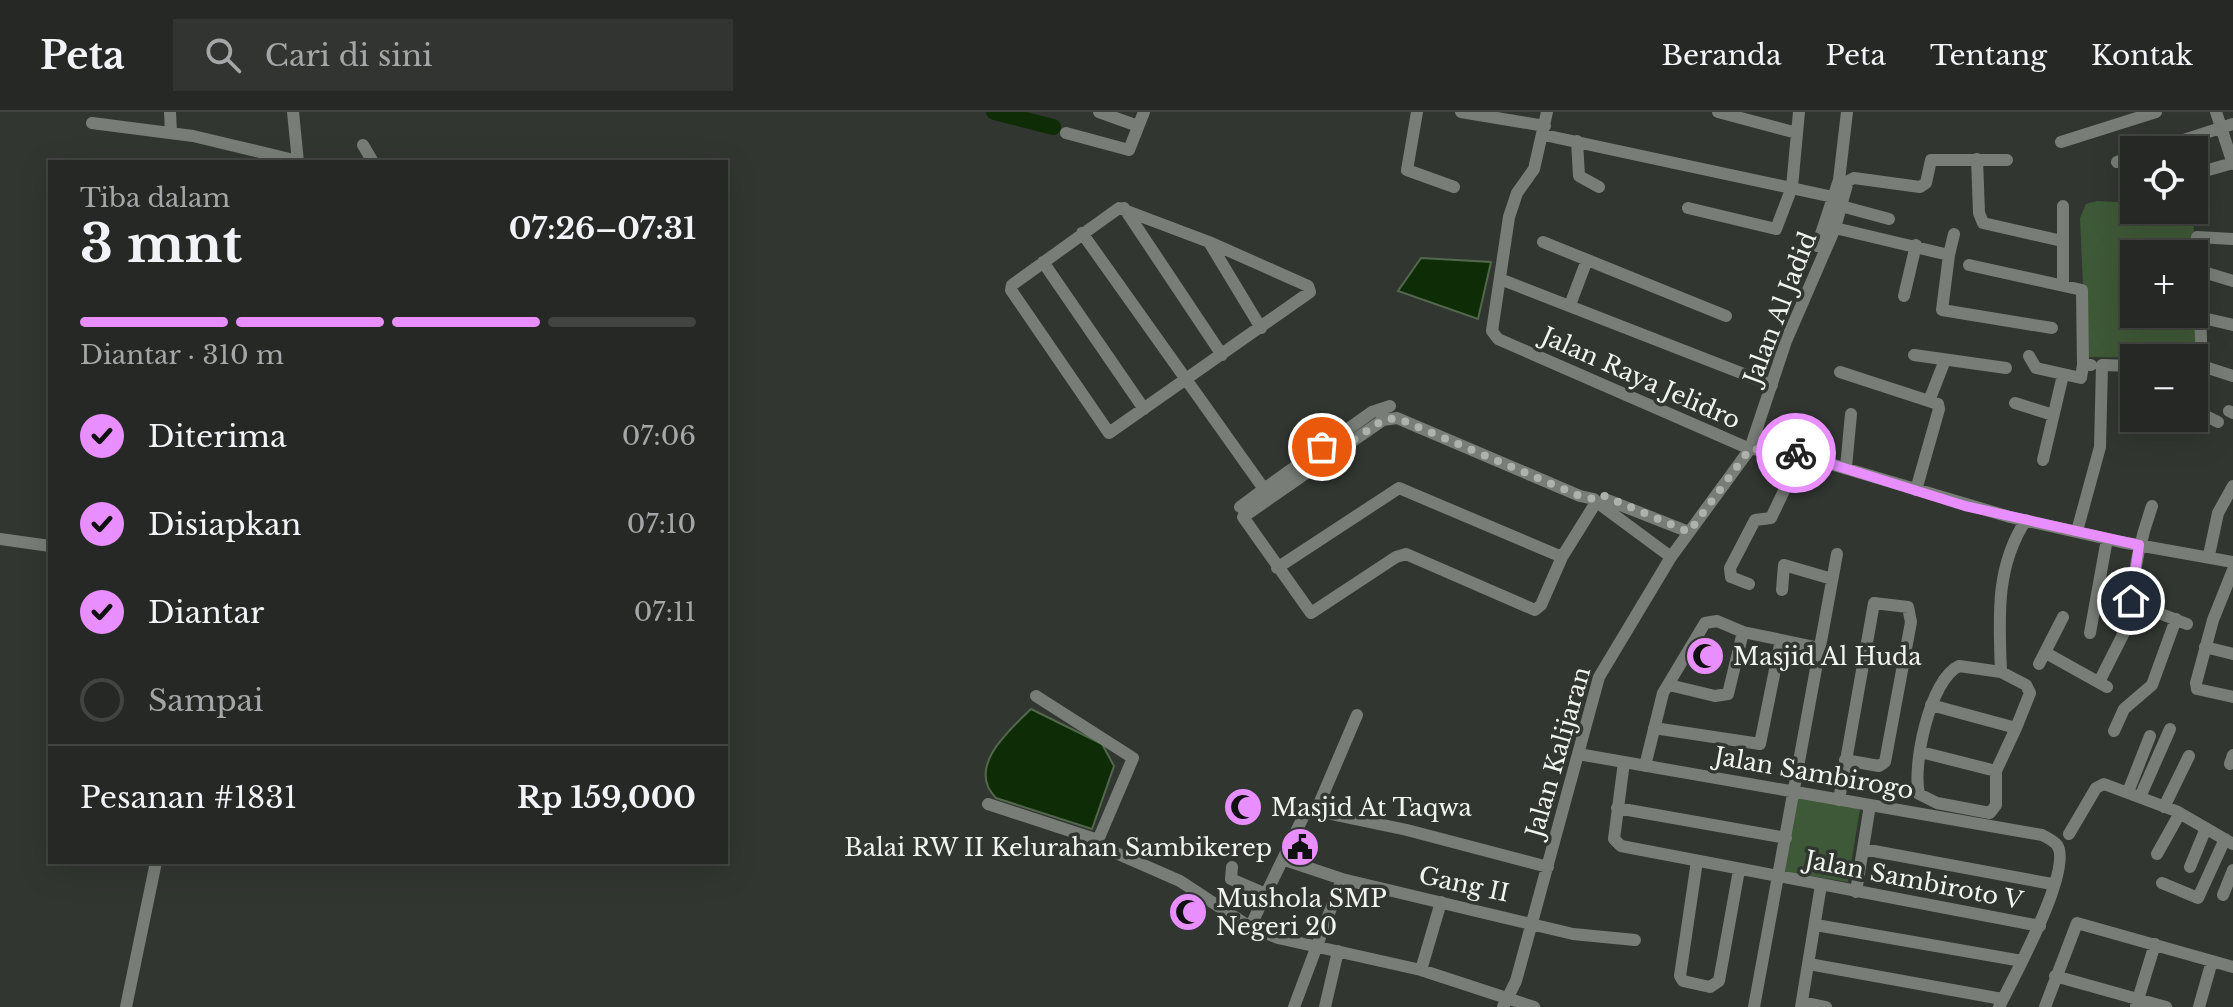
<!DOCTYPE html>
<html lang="id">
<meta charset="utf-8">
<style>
:root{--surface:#262825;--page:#323432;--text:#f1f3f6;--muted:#a4a6a7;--line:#424442;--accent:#e88eff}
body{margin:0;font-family:"Libre Baskerville",serif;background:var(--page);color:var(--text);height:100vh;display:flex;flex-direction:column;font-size:30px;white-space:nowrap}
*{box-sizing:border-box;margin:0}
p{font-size:26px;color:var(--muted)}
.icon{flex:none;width:44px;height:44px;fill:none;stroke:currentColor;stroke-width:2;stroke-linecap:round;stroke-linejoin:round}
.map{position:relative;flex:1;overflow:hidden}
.side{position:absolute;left:48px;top:48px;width:680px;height:704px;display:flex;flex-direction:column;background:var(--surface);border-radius:0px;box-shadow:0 8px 32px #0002,0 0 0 2px var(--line)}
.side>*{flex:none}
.tools{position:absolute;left:2120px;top:24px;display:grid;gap:16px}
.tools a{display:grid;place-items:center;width:88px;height:88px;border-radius:0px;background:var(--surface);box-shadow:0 8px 32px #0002,0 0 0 2px var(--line);font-size:40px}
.pin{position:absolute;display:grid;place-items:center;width:68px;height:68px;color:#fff;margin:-34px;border:4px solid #fff;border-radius:50%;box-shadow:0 2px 8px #0007}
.courier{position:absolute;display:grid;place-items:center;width:80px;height:80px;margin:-40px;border:6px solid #e88eff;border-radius:50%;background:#fff;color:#222;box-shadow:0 2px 10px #0007}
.headline em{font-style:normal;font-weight:800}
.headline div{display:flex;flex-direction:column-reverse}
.headline{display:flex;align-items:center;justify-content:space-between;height:136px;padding:0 32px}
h1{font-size:52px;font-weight:800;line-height:60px}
.bar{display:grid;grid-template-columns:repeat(4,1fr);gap:12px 8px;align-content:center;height:96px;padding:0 32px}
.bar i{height:10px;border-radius:6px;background:var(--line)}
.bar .active{background:var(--accent)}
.bar p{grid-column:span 4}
.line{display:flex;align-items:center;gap:20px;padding:0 32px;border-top:2px solid var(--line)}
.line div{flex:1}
ol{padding:0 32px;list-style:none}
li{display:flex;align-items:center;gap:24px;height:88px}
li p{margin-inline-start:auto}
li .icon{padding:8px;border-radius:50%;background:var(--accent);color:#111;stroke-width:4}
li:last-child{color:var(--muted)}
li i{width:44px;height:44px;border:4px solid var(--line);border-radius:50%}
header{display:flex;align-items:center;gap:48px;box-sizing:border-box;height:112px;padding:0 40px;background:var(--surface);border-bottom:2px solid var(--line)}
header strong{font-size:38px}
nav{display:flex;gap:44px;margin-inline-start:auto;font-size:28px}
.search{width:560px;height:72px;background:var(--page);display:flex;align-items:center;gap:20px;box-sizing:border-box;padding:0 28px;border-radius:0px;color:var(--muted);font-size:30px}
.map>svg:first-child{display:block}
</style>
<header>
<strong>Peta</strong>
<div class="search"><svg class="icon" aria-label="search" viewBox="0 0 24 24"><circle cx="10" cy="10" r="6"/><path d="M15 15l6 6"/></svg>Cari di sini</div>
<nav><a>Beranda</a><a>Peta</a><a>Tentang</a><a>Kontak</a></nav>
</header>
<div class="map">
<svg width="2233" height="895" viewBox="0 0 2233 895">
<rect width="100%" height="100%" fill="#323631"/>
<path fill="#3e5937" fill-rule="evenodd" d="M2097,89l37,2v7h59l6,134 -4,14 -106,-1 -3,-3 -6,-136 6,-14zM2134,142h60v60h-60z
M1794,680l67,11 -13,79 -68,-11z"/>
<path fill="#0e2c06" stroke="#52684c" stroke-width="2" d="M1421,146l70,4 -13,57 -80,-28z
M1031,597l71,35 12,22 -22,63 -96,-31c-30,-30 12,-67 35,-89z"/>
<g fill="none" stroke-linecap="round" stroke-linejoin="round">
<path stroke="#0e2c06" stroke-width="16" d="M994,0l59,15"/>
<path stroke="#787e77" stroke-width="12" d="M170,0l1,21
M293,0l5,50
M1099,0l39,14
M1417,0l-10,58 47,17
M1461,0l84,14
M1547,0l-13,57 -17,24 -8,24 -17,114 6,8 252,110 40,3 220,65 111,25 112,20
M1718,0l79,21
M2216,0l17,52
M92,11l101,13 105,25
M1066,21l63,17 15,-38
M1544,23l289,62
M1577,29l2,35 20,11
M2061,30l95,-30
M363,33l10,17
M2153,38l80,-26
M1977,47l2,54 4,10 79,18
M2117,50l17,-6
M2194,62l39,-11
M1841,94l48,13
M1119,96l90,34 99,44 2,6 -201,141 -98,-143 1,-5z
M1124,96l98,147
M1688,96l88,21 16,-42 7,-75
M1835,116l114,27 5,-21
M1082,121l182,256 108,-77 18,-6
M1209,130l52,86
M1543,130l183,74
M1817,134l22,-66 8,-68
M1949,143l-7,55 110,18
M1043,150l101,147
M1969,153l113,25 1,75
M2197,158l36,11
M1500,167l272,106
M2063,172v-78
M1904,184l12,-51
M1570,193l17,-45
M2199,205l34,8
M1914,243l92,13
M2029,244l7,12 45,10 2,-13h8
M2194,254h8l-5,-129 36,2
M1840,260l98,32 1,5 -23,81
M1929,289l16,-41
M2015,291l38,12
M2194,291l8,-37 31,10
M2194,298l24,12
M2229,299l4,2
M2043,348l20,-85
M1846,355l5,-53
M1594,387l-14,-3 -183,-78 -14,2 -140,97 68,96 85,-56 10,-3 129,56 6,-5 21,-48 33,-53
M1605,387l84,33
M1602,394l69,51
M1240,395l24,-18
M2077,419l23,-84 2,-82 32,1
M0,427l50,7
M2209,443l9,-42 15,-27
M1277,456l122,-80 163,69
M2233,458l-20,50 -17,63 1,6 36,8
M1749,472l-18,-7 -1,-9 25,-48 16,-2 30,-63
M1782,478l2,-25 48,14
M2138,493l-7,-4c3,-34 10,-64 21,-95
M2138,493l49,19
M2090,521l17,-94
M2205,535l28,7
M2046,541l61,34
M2039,552l24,-47
M2001,560c-2,-54 -6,-105 25,-152
M2099,570l39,-77
M1669,573l46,11 13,-2 15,-62
M1036,584l97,62 -35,82 2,6 80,35 70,46 28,11 143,32 113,37
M1931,593l85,23 14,-35 -4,-8 -25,-13 -42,-6c-29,13 -47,99 -40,128l18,9 53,10 6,-8v-34
M1654,616l106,16 21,-104
M2114,619l10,-22 28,-24 24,-66
M1921,640l75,19 20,-43
M1578,642l464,81c4,2 12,6 15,10 17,24 -46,137 -58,162
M1624,650l-10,77 7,7 419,80
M2230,652l3,-9
M1645,654l18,-73 42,-70 12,-2 26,11 77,16
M2128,680l22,-56
M2140,685l30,-68
M1839,688l35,-197 34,4 3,15 -26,140 -6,4 -34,-6
M988,692l110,36
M2164,695l25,-51
M1617,696l169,30
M1316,699l41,-96
M2069,722l27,-46 8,-4 72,27 57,33
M1863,737l189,35
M2157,742l23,-41
M1285,748l57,19 231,55 62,6
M1697,749l-17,115 3,5 27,6 9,-6 20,-111
M1232,755l-1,12 37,16
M2190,755l16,-39
M2162,771l36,15 27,-59
M1856,780l14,-87
M2223,783l10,-25
M1816,813l206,36
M1250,815l57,-118 100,21 141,37
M1809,852l193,35
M1421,858l20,-68
M2055,864l111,31
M1802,890l24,5
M2136,894l19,-62
M126,895l30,-145
M1294,895l48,-128
M1325,895l13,-56
M1503,895l13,-26 83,-304 72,-120 79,-108 36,-108 49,-113 13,-47 6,-3 66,9 6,-4 5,-23h76
M1754,895l83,-453
M1801,895l20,-122
M2045,895l32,-84 156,44
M2199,895l13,-46"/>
</g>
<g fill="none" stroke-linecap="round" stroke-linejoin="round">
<path stroke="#aeb2ad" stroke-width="8" stroke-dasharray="0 14.4" d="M1322,335l7,10 54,-37 14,-2 183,78 14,3 8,-4 87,37 61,-83 46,4"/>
<path stroke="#e88eff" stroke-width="10" d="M1796,341l169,53 174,39 -8,56"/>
</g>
<defs>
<g id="mosque-disc" transform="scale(2)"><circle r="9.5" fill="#e88eff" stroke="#323631"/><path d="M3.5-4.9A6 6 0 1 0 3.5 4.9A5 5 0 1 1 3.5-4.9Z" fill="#111"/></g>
<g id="civic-disc" transform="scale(2)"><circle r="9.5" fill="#e88eff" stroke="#323631"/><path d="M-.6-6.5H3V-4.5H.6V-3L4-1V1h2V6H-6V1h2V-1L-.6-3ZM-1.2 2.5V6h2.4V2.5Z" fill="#111"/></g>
</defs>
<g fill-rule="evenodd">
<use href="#mosque-disc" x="1705" y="544"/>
<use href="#mosque-disc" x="1243" y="695"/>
<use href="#civic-disc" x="1300" y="735"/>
<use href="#mosque-disc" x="1188" y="800"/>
</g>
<g text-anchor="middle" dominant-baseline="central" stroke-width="7" stroke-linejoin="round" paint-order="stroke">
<g font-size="24" fill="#f1f4f0" stroke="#323631">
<text transform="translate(1780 196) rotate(-69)">Jalan Al Jadid</text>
<text transform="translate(1641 266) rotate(24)">Jalan Raya Jelidro</text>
<text transform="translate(1558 640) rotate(-74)">Jalan Kalijaran</text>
<text transform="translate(1814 661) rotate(10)">Jalan Sambirogo</text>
<text transform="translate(1914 768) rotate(11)">Jalan Sambiroto V</text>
<text transform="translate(1464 772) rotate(12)">Gang II</text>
</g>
<g font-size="24" fill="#f1f4f0" stroke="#323631" text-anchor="start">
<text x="1733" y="544">Masjid Al Huda</text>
<text x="1271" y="695">Masjid At Taqwa</text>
<text x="1272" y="735" text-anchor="end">Balai RW II Kelurahan Sambikerep</text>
<text x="1216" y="786">Mushola SMP<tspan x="1216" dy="28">Negeri 20</tspan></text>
</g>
</g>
</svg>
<div class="tools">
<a><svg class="icon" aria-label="locate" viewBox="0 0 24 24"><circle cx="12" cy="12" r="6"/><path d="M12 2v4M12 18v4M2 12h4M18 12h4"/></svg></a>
<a>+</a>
<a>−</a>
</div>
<div class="pin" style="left:1322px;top:335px;background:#ea580c"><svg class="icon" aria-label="bag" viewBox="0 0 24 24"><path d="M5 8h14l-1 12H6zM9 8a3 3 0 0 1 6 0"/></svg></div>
<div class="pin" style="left:2131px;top:489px;background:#1f2937"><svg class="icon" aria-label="home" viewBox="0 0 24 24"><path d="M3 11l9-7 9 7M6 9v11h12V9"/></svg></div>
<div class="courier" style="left:1796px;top:341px"><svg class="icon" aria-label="bike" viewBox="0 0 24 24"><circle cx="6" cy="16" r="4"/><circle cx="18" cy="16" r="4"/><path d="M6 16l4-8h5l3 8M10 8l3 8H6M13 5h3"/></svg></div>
<section class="side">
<div class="headline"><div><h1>3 mnt</h1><p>Tiba dalam</p></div><em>07:26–07:31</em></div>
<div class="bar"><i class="active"></i><i class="active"></i><i class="active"></i><i></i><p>Diantar · 310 m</p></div>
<ol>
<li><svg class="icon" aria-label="check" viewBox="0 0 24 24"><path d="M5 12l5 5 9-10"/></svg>Diterima<p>07:06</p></li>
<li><svg class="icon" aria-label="check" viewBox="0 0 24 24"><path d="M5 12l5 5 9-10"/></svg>Disiapkan<p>07:10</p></li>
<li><svg class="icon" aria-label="check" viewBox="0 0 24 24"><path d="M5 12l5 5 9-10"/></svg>Diantar<p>07:11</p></li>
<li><i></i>Sampai</li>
</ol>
<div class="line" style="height:104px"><div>Pesanan #1831</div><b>Rp 159,000</b></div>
</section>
</div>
